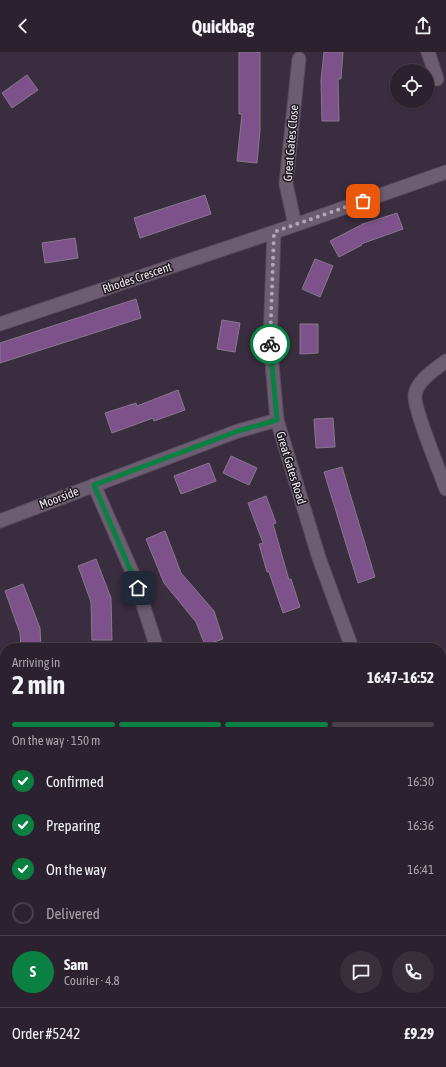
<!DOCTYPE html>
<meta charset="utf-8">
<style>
:root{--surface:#2c222f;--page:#382f3b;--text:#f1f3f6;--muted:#a6a4aa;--line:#483f4b;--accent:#0b8043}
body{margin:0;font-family:"Asap Condensed",sans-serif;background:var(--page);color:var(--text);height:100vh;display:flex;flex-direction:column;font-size:15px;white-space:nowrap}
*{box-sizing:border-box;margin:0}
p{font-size:13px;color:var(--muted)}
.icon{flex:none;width:22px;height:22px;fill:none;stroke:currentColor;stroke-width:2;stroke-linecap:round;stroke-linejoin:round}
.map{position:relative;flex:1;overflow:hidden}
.sheet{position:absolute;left:0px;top:591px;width:446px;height:424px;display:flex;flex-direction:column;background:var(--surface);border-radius:16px 16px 0 0;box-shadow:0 1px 3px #0004,0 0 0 1px var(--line)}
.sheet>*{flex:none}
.controls{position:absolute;left:390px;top:12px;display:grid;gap:8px}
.controls a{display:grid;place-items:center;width:44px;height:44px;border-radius:50%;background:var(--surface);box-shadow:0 1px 3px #0004,0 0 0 1px var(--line);font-size:20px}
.pin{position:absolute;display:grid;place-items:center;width:34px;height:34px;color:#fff;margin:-17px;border-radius:8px;box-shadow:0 2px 6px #0006}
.courier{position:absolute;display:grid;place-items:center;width:40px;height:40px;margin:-20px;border:3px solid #0b8043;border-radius:50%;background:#fff;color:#222;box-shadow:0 1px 5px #0007}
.summary em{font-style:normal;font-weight:700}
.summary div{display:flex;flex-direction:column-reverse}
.summary{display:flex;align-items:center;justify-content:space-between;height:68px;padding:0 12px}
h1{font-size:26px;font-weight:700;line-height:30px}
.bar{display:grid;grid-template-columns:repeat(4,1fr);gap:6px 4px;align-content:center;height:48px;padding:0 12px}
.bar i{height:5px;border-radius:3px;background:var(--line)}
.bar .selected{background:var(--accent)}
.bar p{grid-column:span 4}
.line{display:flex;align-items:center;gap:10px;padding:0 12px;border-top:1px solid var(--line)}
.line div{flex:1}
.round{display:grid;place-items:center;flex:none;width:42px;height:42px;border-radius:21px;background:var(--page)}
ol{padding:0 12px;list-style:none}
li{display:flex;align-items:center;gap:12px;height:44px}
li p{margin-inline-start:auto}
li .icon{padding:4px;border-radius:50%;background:var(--accent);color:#fff;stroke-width:4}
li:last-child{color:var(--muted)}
li i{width:22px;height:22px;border:2px solid var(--line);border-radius:50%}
header{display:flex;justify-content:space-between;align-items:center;height:52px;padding:0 12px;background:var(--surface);font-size:18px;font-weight:700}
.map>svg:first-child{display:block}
</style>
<header><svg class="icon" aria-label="back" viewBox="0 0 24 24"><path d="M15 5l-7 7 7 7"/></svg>Quickbag<svg class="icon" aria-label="share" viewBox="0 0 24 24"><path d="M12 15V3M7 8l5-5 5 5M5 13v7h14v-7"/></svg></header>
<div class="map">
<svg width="446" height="1015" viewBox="0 0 446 1015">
<rect width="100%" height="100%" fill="#3a2d3f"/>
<path fill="#3e673b" d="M5,757v253h51l1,5h-57v-253z
M441,760l5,7v49l-5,-2z"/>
<path fill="#7d518a" stroke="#88798d" d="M239,0h21v78l-3,33 -20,-2 5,-47h-3z
M324,0h19l-2,27h-3l1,42h-17l-1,-41z
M27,23l11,15 -26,18 -10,-15z
M205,143l6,19 -71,24 -6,-20z
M397,161l6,16 -42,15 1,1 -23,12 -9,-16 33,-17z
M75,186l3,20 -33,5 -3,-20z
M315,207l18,7 -13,31 -18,-8z
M136,247l5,19 -141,45v-20z
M222,268l18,3 -5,29 -18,-3z
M300,272h18v29l-18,1z
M178,338l7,20 -31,11 -1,-3 -41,15 -7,-20 31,-10 1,3z
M333,366l2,29 -19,1 -2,-29z
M231,404l26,12 -8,17 -26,-12z
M209,411l7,18 -35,13 -7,-18z
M342,415l33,110 -17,6 -34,-111z
M266,444l10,27 -3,1 16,56 2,-1 9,28 -17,6 -14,-41h-2l-8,-28 4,-1 -15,-40z
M165,479l16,42 33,38 9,28 -18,6 -9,-23 -32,-39 -18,-44z
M96,507l15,39 1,42h-20l-1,-38 -13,-36z
M23,532l17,44 1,20h-20l-1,-15 -15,-42z"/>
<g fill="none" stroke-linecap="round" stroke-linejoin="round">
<g stroke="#574c5b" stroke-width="15">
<path id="minor" d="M428,0l9,27
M295,173l-9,-41 13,-125
M274,180l-4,109 7,79 42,138 33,90
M0,272l295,-99 151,-53
M446,309c-10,8 -29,19 -31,34 -2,12 25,77 31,94
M94,433l39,89 24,74
M0,469l238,-90 39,-11
M441,746l5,6
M338,1015l3,-5"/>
</g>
<use href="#minor" stroke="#6c5d71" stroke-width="13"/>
</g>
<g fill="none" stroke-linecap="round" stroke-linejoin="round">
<path stroke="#b2a7b5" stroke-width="4" stroke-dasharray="0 7.2" d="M270,292l4,-112 89,-31"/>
<path stroke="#0b8043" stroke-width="5" d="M138,536l-44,-103 144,-54 39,-11 -7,-76"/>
</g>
<g text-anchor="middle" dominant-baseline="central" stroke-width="3" stroke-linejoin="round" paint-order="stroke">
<g font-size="12" fill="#f2e9f4" stroke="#1e1820">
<text transform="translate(291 91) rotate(-85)">Great Gates Close</text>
<text transform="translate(137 226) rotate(-19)">Rhodes Crescent</text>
<text transform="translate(291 416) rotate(73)">Great Gates Road</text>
<text transform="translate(59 446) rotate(-21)">Moorside</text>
</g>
</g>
</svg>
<div class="controls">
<a><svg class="icon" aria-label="locate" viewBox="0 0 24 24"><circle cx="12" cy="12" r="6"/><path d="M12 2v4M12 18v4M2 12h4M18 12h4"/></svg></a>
</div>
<div class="pin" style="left:363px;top:149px;background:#ea580c"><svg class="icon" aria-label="bag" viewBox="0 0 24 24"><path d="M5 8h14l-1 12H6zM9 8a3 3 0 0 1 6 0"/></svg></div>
<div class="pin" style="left:138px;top:536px;background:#1f2937"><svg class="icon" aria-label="home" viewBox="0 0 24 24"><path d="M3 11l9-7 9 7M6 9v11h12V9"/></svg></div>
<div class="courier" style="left:270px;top:292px"><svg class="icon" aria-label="bike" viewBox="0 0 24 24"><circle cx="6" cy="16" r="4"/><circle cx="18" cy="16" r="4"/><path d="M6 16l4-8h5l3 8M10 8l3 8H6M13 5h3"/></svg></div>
<section class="sheet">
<div class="summary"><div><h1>2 min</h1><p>Arriving in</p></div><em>16:47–16:52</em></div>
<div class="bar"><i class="selected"></i><i class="selected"></i><i class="selected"></i><i></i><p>On the way · 150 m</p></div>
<ol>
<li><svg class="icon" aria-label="check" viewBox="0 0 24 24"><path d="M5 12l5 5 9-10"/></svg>Confirmed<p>16:30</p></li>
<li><svg class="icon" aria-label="check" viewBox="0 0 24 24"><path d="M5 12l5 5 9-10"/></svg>Preparing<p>16:36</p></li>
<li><svg class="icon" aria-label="check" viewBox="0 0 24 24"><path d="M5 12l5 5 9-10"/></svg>On the way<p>16:41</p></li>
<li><i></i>Delivered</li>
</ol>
<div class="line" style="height:72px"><b class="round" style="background:var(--accent);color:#fff">S</b><div><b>Sam</b><p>Courier · 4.8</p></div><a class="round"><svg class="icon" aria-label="chat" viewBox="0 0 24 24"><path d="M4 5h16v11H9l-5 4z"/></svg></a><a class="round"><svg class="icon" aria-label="phone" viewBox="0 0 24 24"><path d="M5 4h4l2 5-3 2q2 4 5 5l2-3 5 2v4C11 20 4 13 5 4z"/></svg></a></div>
<div class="line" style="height:52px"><div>Order #5242</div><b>£9.29</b></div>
</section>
</div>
